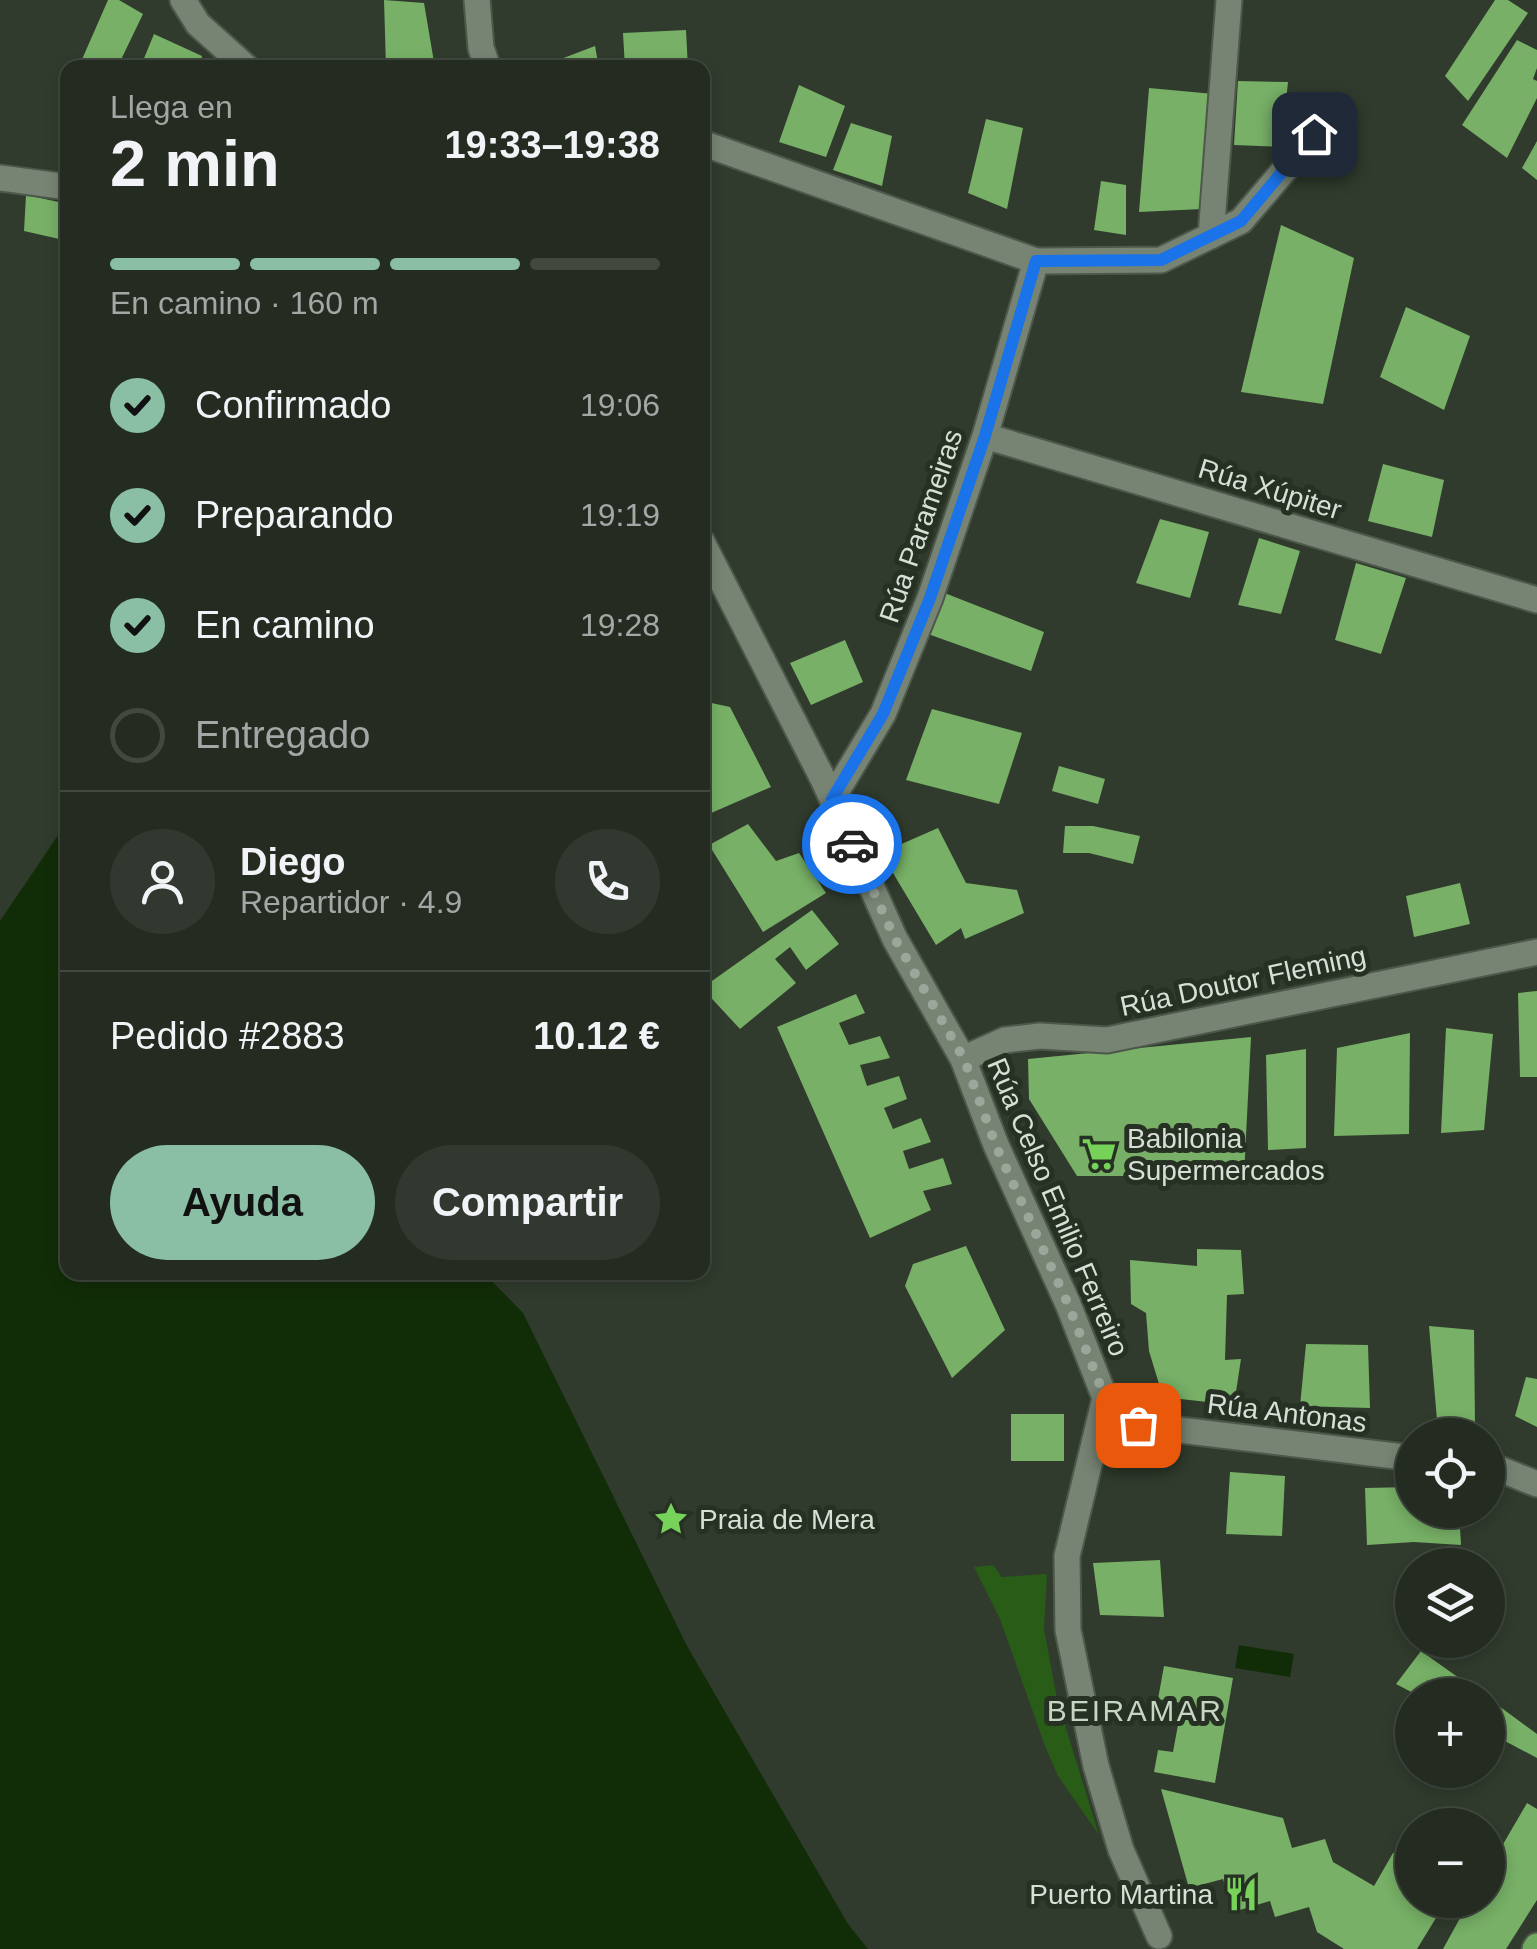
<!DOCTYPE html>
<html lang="es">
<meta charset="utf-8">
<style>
:root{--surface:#242c22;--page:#30382f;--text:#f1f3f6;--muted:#a3a7a5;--line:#414840;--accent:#8abfa5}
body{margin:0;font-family:Helvetica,sans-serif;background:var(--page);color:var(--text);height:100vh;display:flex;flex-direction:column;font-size:38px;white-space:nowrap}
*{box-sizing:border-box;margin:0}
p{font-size:32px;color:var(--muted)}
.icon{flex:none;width:55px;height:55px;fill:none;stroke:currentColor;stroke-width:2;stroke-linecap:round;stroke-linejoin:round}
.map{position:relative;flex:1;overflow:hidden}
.drawer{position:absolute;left:60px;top:60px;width:650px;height:1220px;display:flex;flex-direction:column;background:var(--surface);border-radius:20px;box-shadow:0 5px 15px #0003,0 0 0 2px var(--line)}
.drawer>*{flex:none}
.tools{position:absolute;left:1395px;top:1418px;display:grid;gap:20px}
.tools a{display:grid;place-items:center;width:110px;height:110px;border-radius:50%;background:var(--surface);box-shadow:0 5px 15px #0003,0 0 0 2px var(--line);font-size:50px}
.pin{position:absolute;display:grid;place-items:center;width:85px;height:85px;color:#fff;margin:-42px;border-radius:20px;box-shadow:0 5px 15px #0006}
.courier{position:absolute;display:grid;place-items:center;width:100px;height:100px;margin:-50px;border:8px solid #1a73e8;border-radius:50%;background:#fff;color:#222;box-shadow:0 2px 12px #0007}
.overview em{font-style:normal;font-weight:700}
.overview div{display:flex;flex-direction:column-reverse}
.overview{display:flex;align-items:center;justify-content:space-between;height:170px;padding:0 50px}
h1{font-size:65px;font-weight:700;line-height:75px}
.bar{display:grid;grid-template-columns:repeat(4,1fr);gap:15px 10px;align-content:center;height:120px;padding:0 50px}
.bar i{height:12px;border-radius:8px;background:var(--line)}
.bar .on{background:var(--accent)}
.bar p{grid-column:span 4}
.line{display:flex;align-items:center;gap:25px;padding:0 50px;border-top:2px solid var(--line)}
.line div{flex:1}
.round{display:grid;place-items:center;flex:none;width:105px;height:105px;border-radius:52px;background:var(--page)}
ol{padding:0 50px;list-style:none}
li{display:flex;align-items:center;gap:30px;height:110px}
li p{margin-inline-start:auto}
li .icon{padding:10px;border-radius:50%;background:var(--accent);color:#111;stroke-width:4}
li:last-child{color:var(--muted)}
li i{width:55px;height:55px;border:5px solid var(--line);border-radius:50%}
.action{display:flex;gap:20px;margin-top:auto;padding:20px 50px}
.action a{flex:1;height:115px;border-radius:60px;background:var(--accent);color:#111;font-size:40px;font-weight:700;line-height:115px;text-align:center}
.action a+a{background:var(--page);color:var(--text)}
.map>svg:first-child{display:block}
</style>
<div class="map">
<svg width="1537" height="1949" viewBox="0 0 1537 1949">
<rect width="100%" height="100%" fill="#303b2d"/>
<path fill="#295c17" d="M993,1565l9,12 45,-3 -3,55 13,70 42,136 -41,-59 -13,-30 -45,-127 -26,-52z"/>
<path fill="#112d07" d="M67,822l1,450 416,1 39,40 164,333 161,278 20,25h-868v-1028z
M1239,1645l55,9 -4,23 -55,-9z"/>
<path fill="#77b066" d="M108,0h11l24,14 -26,54h-30l-7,-4z
M384,0l40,3 11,65h-49z
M1495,0h13l20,13 -60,88 -23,-25z
M686,30l2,38h-63l-2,-35z
M154,34l48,22 -2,12h-60z
M1517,40l20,10v18l-4,11 4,2v17l-30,60 -45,-33z
M595,46l4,22h-59v-1z
M1238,81l50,1 -7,65 -47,-2z
M799,85l46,21 -19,51 -47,-15z
M1149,88l65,6 -12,115 -63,3z
M986,119l37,9 -16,81 -39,-16z
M851,123l41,13 -10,50 -49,-16z
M1537,141v39l-15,-12z
M1101,181l25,4v50l-32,-5z
M26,195l42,9v37l-44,-10z
M1281,225l73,33 -31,146 -82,-12z
M1406,307l64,29 -26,74 -64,-33z
M1383,464l61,16 -12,57 -64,-16z
M1160,519l49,13 -19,66 -54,-15z
M1259,538l41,13 -19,63 -43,-9z
M1356,563l50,15 -25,76 -46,-14z
M942,592l102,40 -13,39 -103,-37z
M845,640l18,42 -52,23 -21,-42z
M702,701l28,6 41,80 -69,30z
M932,709l90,24 -23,71 -93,-24z
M1059,766l46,13 -7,25 -46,-13z
M748,824l28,37 23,-8 27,40 -63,39 -54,-87z
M1065,826h28l47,10 -7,28 -44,-11h-26z
M938,828l28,55 51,7 7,23 -59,26 -4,-11 -25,17 -55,-92z
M1460,883l10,41 -56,13 -8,-41z
M812,910l27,34 -33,26 -16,-23 -15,12 21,24 -56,46 -38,-41z
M1537,991v86h-17l-2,-84z
M856,994l9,19 -26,10 10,22 31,-9 10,22 -30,7 7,21 32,-10 8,23 -23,9 9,21 28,-11 10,24 -28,9 6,18 34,-11 9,26 -29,7 8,19 -61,28 -93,-211z
M1446,1028l47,6 -9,96 -43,3z
M1410,1033l-1,101 -75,2 3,-88z
M1251,1037l-7,139h-167l-48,-77 -1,-40z
M1306,1049v99l-38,2 -2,-95z
M966,1246l39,84 -53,48 -47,-92 8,-22z
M1197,1249l44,1 3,44 -17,1 -2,65 16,-1 -7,46 -71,-8 -14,-46 -3,-38 -15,-9 -1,-44 67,6z
M1429,1326l45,4 1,96 -38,-6z
M1306,1344l62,1 2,63 -70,-2z
M1526,1377l11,2v48l-22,-11z
M1011,1414h53v47h-53z
M1230,1472l55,4 -3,60 -56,-2z
M1412,1487v23h47l2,35 -47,-3 -47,3 -2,-57z
M1160,1560l4,57 -64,-2 -7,-52z
M1421,1651l62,44h-66l-21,-11z
M1164,1666l69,12 -18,105 -61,-11 4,-22 15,2 9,-49 -24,-4z
M1488,1698l49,36v24l-49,-26z
M1161,1789l122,29 9,30 33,-9 8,23 41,24 19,-33 19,5v42h35l-30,49h-73l-27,-17 -8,-25 -34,10 -5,-16 -37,11 -10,-33 -34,9z
M1527,1803l10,6v91l-31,49h-63l27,-49h18v-30z"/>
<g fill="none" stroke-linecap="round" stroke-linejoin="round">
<g stroke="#4e574b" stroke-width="29">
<path id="minor" d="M183,0l15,24 49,44
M477,0l4,48 7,20
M702,143l334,118 125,-1 80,-39 74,-87
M0,178l68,9
M1211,236l18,-236
M985,436l552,164
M702,542l122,239 71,158 68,120 33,86 72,159 37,94 -38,158 1,74 28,136 25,84 38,86
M832,799l51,-85 47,-116 55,-162 51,-175
M963,1059l42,-19 35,-4 67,4 430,-88
M1105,1398l33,27 274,33
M1488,1467l9,1 40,16"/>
</g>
<g stroke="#4e574b" stroke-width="29">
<path id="major" d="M1535,1949l2,-3"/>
</g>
<use href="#minor" stroke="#778473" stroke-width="25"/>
<use href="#major" stroke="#72a960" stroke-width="25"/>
</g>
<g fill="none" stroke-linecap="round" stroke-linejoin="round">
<path stroke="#9da69b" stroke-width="10" stroke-dasharray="0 18" d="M852,844l43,95 69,120 32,87 72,158 37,94 33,27"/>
<path stroke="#1a73e8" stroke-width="12" d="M852,844l-20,-45 51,-85 47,-116 55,-162 51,-175 125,-1 80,-39 73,-87"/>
</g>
<defs>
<g id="supermarket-bare" transform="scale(2.7)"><path d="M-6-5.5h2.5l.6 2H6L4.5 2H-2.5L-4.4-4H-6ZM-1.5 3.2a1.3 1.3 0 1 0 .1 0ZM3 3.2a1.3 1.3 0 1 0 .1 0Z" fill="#77d259" stroke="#263123" stroke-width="2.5" paint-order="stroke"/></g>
<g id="sight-bare" transform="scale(2.7)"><path d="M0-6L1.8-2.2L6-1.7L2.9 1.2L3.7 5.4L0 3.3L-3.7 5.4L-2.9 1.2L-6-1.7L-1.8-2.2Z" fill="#77d259" stroke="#263123" stroke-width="2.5" paint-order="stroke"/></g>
<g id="restaurant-bare" transform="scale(2.7)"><path d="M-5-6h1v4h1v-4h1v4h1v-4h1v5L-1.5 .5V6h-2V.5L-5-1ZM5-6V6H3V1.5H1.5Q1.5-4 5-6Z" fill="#77d259" stroke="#263123" stroke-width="2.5" paint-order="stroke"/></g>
</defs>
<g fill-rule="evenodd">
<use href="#supermarket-bare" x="1099" y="1154"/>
<use href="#sight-bare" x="671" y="1519"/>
<use href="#restaurant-bare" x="1241" y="1894"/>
</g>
<g text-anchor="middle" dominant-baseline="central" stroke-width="10" stroke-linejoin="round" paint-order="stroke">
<g font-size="28" fill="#d8dfd6" stroke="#263123">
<text transform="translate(1270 489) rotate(17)">Rúa Xúpiter</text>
<text transform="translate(921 526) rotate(-71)">Rúa Parameiras</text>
<text transform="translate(1243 981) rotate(-12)">Rúa Doutor Fleming</text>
<text transform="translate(1058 1207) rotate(67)">Rúa Celso Emilio Ferreiro</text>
<text transform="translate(1287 1413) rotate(7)">Rúa Antonas</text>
</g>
<g font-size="28" fill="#d8dfd6" stroke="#263123" text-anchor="start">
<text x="1127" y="1138">Babilonia<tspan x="1127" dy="32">Supermercados</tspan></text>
<text x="699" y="1519">Praia de Mera</text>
<text x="1213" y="1894" text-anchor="end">Puerto Martina</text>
</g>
<g font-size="30" letter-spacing="2.5" fill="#c7d5c3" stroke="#263123">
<text x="1135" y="1710">BEIRAMAR</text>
</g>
</g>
</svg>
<div class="tools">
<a><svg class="icon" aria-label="locate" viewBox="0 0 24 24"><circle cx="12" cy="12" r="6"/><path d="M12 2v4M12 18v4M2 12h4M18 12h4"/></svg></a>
<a><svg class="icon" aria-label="layers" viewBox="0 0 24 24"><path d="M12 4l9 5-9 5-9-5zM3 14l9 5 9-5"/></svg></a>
<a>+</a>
<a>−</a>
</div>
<div class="pin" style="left:1138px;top:1425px;background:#ea580c"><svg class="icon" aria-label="bag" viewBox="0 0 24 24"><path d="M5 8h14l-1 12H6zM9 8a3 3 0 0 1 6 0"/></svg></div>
<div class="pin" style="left:1314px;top:134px;background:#1f2937"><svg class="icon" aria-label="home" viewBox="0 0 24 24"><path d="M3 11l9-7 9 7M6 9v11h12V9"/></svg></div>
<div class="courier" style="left:852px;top:844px"><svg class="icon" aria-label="car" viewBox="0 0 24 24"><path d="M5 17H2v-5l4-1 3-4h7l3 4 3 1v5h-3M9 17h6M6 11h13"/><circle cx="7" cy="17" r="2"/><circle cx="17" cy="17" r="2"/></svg></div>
<section class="drawer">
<div class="overview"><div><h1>2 min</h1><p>Llega en</p></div><em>19:33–19:38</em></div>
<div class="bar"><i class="on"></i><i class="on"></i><i class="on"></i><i></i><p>En camino · 160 m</p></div>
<ol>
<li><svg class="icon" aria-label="check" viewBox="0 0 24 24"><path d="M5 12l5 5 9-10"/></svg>Confirmado<p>19:06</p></li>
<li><svg class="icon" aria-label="check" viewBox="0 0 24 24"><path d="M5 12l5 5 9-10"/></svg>Preparando<p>19:19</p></li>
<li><svg class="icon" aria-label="check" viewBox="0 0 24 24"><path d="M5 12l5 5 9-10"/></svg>En camino<p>19:28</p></li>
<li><i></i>Entregado</li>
</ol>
<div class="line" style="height:180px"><a class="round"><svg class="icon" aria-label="person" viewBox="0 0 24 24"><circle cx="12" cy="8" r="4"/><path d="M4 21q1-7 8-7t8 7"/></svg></a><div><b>Diego</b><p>Repartidor · 4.9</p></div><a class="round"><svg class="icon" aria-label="phone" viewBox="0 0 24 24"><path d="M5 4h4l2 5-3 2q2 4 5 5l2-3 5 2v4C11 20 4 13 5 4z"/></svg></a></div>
<div class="line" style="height:130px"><div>Pedido #2883</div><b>10.12 €</b></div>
<div class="action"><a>Ayuda</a><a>Compartir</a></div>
</section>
</div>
